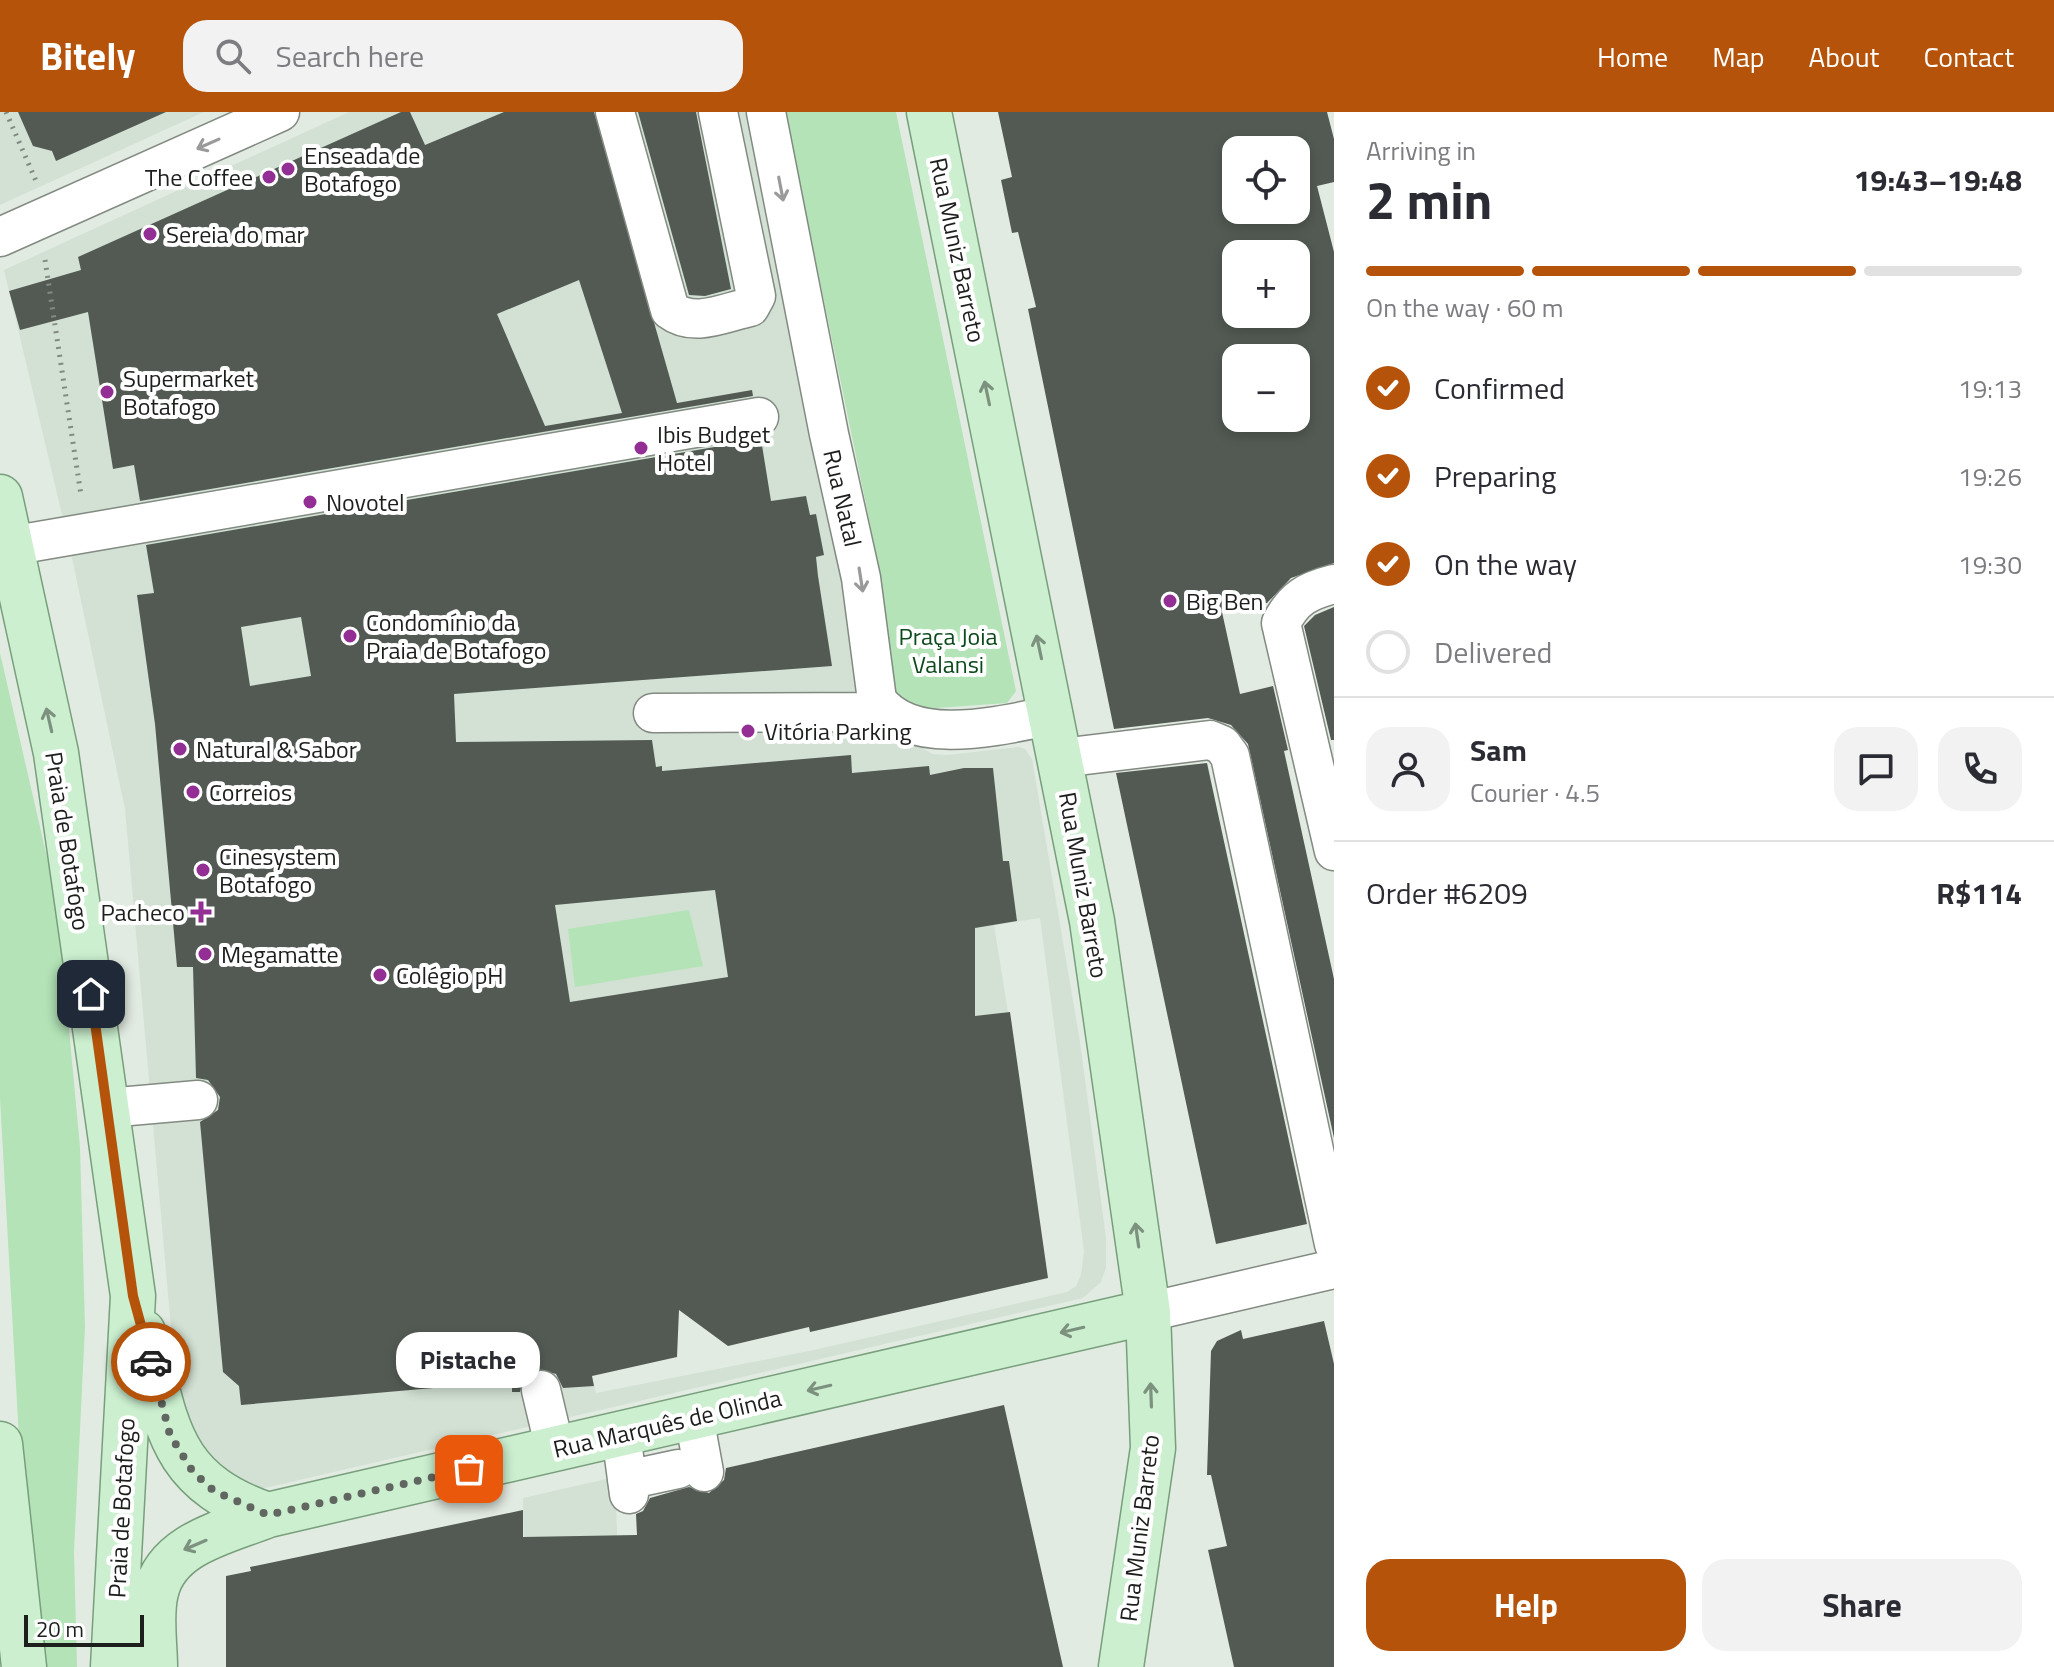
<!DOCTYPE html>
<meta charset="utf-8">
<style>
:root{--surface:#fff;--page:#f2f2f3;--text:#2b2b33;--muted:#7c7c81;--line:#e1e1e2;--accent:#b45309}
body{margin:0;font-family:"Titillium Web",sans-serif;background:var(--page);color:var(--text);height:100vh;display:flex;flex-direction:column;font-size:30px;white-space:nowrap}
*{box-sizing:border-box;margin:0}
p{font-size:26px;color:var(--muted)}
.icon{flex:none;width:44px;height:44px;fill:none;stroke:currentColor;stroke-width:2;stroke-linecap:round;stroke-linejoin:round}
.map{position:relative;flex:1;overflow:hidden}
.drawer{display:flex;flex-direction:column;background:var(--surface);width:720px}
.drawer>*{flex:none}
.tools{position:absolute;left:1222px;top:24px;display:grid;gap:16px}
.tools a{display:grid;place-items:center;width:88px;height:88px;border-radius:16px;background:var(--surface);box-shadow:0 4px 12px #0003;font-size:40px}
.scale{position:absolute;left:24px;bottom:20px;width:120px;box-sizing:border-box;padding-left:8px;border:4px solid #1c1f1c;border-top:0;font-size:22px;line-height:28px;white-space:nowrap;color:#1c1f1c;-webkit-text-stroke:6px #fff;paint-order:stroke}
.pin{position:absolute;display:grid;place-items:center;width:68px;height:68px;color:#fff;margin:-34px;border-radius:16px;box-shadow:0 4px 12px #0006}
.courier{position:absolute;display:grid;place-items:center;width:80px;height:80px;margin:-40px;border:6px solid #b45309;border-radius:50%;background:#fff;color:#222;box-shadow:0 2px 10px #0007}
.bubble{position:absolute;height:56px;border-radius:24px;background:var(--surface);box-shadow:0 4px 12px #0003;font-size:26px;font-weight:700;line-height:56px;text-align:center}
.head em{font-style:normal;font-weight:700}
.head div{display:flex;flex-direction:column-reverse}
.head{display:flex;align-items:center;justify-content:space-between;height:136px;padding:0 32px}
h1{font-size:52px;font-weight:700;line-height:60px}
.bar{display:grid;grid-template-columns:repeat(4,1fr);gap:12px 8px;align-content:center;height:96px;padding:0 32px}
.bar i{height:10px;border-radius:6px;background:var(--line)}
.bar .on{background:var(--accent)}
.bar p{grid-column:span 4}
.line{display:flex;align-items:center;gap:20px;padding:0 32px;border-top:2px solid var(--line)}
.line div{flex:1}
.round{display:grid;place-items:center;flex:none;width:84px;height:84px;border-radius:24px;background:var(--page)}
ol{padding:0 32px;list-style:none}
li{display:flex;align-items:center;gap:24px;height:88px}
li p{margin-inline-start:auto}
li .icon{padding:8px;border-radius:50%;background:var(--accent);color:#fff;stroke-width:4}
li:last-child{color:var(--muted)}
li i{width:44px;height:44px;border:4px solid var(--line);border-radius:50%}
.primary-button{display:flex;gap:16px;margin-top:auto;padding:16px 32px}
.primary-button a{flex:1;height:92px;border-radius:24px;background:var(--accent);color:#fff;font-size:32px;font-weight:700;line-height:92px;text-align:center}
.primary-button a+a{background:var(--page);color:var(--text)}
header{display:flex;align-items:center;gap:48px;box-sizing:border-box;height:112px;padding:0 40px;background:var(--accent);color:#fff}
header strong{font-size:38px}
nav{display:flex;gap:44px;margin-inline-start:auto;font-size:28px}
.search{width:560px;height:72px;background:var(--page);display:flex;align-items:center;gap:20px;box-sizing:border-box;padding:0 28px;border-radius:24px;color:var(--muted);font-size:30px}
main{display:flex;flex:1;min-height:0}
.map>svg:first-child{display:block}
</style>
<header>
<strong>Bitely</strong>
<div class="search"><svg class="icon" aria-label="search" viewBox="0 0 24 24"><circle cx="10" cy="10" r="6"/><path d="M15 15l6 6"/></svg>Search here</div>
<nav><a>Home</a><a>Map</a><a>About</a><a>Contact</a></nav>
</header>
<main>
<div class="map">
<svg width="1334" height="1555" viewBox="0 0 1334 1555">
<rect width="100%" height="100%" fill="#e2ebe2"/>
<path fill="#d2e1d3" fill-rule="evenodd" d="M0,0h204l-204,93z
M349,0h404l158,629 21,13 15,1 71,-8 7,2 7,10 48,283 26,196v30l-5,14 -18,16 -866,201 -39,-92 -53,-598 -56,-265 -65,-274zM1040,806l44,333 -3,24 -5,11 -9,6 -253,58 -218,43 -70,-303 482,-78 -14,-87z
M615,1365l7,190h-96l-3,-169z"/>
<path fill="#b3e3b7" d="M785,0h111l120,579 -9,12 -84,6 -12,-2 -16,-12 -14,-118z
M0,541l57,248 23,246 5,180 -11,225 3,115h-39l-13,-121 -25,-448z
M689,798l14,56 -128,21 -7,-58z"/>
<path fill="#535a53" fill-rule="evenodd" d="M18,0h148l-110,49 -4,-10 -19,-5z
M401,0h9l15,33 79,-33h90l83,291 75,-13 1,6 -613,105 -6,-36 -21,4 -25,-157 -68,18 -11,-39 72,-21 -3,-13zM579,168l43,133 -77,13 -48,-112z
M638,0h58l35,177 -26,7 -16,-1z
M998,0h329l7,27v43l-17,4 17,66v311l-43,15 -24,25 -45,9 18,82 33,-8 15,64 -4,1 50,228v159l-86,-394 -17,-19 -23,-7 -94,11 -86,-420 8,-2 -18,-75 -6,1 -11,-53 11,-3zM1236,38h60v60h-60zM1236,142h60v60h-60zM1236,246h60v60h-60z
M761,327l10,62 35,-5 4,19 6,-1 8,41 -8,2 2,19 14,90 -378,28 2,48 196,-2 4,27 6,-1v5l189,-16 1,18 77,-7 1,9 34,-7h29l10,93h6l8,60 -42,7v88l35,-4 38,266 -238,54 -1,-5 -81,19 -49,-36 -2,47 -85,19 2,10 -31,2 -7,-14 -19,-5 -12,6 -5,17h-8v-11l-271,24 -2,-19 -16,-14 -23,-250 18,-12 2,-13 -12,-17 -12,-2 -3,-111h-16l-22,-243 -18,-129 17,-2 -8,-48zM301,505l10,59 -61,10 -9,-59zM715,778l13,87 -158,25 -15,-97z
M1334,495v133h-3l-27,-114 11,-11z
M1207,651l100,461 -91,20 -100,-471z
M1324,1209l10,43v303h-100l-26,-117 19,-4 -16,-71h-4l4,-124 6,-10 24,-11 2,9z
M1004,1293l59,262h-837v-91l25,-5 -1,-4 273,-57v27l114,-2 -1,-21 7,-3 7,-13 39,-11 20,6 15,-13 2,-12z"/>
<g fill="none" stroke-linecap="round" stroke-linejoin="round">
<g stroke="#828a82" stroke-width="41">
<path id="minor" d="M615,0l55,198c24,18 53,3 80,-3l6,-11 -38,-184
M766,0l63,322 32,144 16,122c35,49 125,25 176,15
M0,125l280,-125
M10,434l749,-129
M1334,472c-27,7 -40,14 -53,39l53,228
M653,601l233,-1
M1061,646l149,-18 12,5 8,11 104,488
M107,996l91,-8
M1148,1200l186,-43
M541,1278l14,59
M694,1305l10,55
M621,1322l8,60
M627,1368l51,-11"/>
</g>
<g stroke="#789f7c" stroke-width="47">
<path id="major" d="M929,0l163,809 56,391 5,136 -32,219
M0,385l56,256 77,543 -20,371
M143,1220c24,91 23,148 125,183
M0,1332l24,223
M155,1555c0,-23 -5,-52 1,-75 11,-49 70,-60 112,-77l880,-203"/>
</g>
<path stroke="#838a83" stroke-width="5" stroke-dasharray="2 6" stroke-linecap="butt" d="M6,0l30,69
M45,148l36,235"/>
<use href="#minor" stroke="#fff" stroke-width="38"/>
<use href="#major" stroke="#cbefcf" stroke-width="44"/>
</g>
<defs><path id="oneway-shaft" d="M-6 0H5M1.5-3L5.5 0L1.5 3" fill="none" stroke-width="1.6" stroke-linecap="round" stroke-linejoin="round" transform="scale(2)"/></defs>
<g stroke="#999a99">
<use href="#oneway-shaft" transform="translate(208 32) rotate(156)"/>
<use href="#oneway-shaft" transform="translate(781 77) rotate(79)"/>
<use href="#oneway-shaft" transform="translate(861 468) rotate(81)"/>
</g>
<g stroke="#7c917e">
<use href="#oneway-shaft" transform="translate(987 281) rotate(-102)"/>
<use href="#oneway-shaft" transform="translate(1039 535) rotate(-102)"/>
<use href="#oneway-shaft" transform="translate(49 608) rotate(-103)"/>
<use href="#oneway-shaft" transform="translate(1137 1123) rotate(-98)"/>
<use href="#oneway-shaft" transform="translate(1072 1218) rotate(167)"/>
<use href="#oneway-shaft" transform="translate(819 1276) rotate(167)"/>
<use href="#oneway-shaft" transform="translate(1151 1283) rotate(-92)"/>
<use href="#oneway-shaft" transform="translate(195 1433) rotate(157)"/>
</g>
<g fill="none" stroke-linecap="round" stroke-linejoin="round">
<path stroke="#616661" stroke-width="8" stroke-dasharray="0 14.4" d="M151,1250l19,73 23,37 21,19 54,24 201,-46"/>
<path stroke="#b45309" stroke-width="10" d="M91,882l42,302 18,66"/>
</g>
<g fill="#932e94" stroke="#fff" stroke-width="3">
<circle cx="288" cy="57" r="8"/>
<circle cx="269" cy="65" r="8"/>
<circle cx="150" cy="122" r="8"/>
<circle cx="107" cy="280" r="8"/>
<circle cx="641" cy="336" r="8"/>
<circle cx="310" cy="390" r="8"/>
<circle cx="1170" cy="489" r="8"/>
<circle cx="350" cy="524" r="8"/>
<circle cx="748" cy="619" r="8"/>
<circle cx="180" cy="637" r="8"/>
<circle cx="193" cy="680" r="8"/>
<circle cx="203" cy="758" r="8"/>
<path d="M197 788h8v8h8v8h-8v8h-8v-8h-8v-8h8z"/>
<circle cx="205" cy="842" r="8"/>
<circle cx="380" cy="863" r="8"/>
</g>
<g text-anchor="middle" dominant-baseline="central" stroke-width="8" stroke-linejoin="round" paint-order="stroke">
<g font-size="24" fill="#1c1f1c" stroke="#fff" text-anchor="start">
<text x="304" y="43">Enseada de<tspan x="304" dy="28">Botafogo</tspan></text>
<text x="253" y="65" text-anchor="end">The Coffee</text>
<text x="166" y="122">Sereia do mar</text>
<text x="123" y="266">Supermarket<tspan x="123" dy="28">Botafogo</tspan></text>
<text x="657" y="322">Ibis Budget<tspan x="657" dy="28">Hotel</tspan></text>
<text x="326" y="390">Novotel</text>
<text x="1186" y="489">Big Ben</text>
<text x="366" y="510">Condomínio da<tspan x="366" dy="28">Praia de Botafogo</tspan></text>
<text x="764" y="619">Vitória Parking</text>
<text x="196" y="637">Natural &amp; Sabor</text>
<text x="209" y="680">Correios</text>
<text x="219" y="744">Cinesystem<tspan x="219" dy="28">Botafogo</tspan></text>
<text x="185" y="800" text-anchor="end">Pacheco</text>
<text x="221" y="842">Megamatte</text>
<text x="396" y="863">Colégio pH</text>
</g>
<g font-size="24" fill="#1c1f1c" stroke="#fff">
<text transform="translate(958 138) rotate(78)">Rua Muniz Barreto</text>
<text transform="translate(843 386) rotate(77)">Rua Natal</text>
<text transform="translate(68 729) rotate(81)">Praia de Botafogo</text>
<text transform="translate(1084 773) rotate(80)">Rua Muniz Barreto</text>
<text transform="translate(667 1311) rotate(-13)">Rua Marquês de Olinda</text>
<text transform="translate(121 1396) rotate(-87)">Praia de Botafogo</text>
<text transform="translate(1139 1416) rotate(-83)">Rua Muniz Barreto</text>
</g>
<g font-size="24" fill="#0c4a1c" stroke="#fff">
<text x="948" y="524">Praça Joia<tspan x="948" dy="28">Valansi</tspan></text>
</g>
</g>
</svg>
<div class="tools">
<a><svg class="icon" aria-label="locate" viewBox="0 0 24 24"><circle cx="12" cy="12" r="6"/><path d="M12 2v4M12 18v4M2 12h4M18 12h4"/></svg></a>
<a>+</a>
<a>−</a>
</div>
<div class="scale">20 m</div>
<div class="pin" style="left:469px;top:1357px;background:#ea580c"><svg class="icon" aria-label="bag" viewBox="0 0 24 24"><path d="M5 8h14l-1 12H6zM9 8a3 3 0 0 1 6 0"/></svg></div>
<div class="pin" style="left:91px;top:882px;background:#1f2937"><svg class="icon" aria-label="home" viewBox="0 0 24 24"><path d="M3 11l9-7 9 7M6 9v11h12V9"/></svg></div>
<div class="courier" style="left:151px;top:1250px"><svg class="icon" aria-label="car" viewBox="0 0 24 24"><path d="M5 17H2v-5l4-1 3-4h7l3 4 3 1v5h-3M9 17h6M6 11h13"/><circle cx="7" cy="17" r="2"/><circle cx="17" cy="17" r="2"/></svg></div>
<div class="bubble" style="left:396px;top:1220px;width:144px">Pistache</div>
</div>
<section class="drawer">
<div class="head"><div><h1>2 min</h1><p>Arriving in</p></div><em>19:43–19:48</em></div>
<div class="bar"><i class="on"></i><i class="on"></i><i class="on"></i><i></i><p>On the way · 60 m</p></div>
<ol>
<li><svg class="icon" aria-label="check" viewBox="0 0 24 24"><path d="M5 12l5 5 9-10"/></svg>Confirmed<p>19:13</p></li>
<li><svg class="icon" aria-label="check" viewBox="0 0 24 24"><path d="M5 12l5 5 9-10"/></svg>Preparing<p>19:26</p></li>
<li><svg class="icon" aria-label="check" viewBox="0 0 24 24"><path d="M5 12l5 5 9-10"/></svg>On the way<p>19:30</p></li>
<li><i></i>Delivered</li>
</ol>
<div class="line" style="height:144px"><a class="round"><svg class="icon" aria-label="person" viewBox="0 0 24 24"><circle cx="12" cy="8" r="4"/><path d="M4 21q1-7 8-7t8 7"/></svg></a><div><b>Sam</b><p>Courier · 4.5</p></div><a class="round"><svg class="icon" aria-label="chat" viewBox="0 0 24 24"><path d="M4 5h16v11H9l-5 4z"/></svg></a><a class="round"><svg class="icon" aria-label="phone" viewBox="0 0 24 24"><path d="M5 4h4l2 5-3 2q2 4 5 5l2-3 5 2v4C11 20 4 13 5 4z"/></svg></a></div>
<div class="line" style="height:104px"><div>Order #6209</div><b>R$114</b></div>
<div class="primary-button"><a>Help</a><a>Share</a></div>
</section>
</main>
